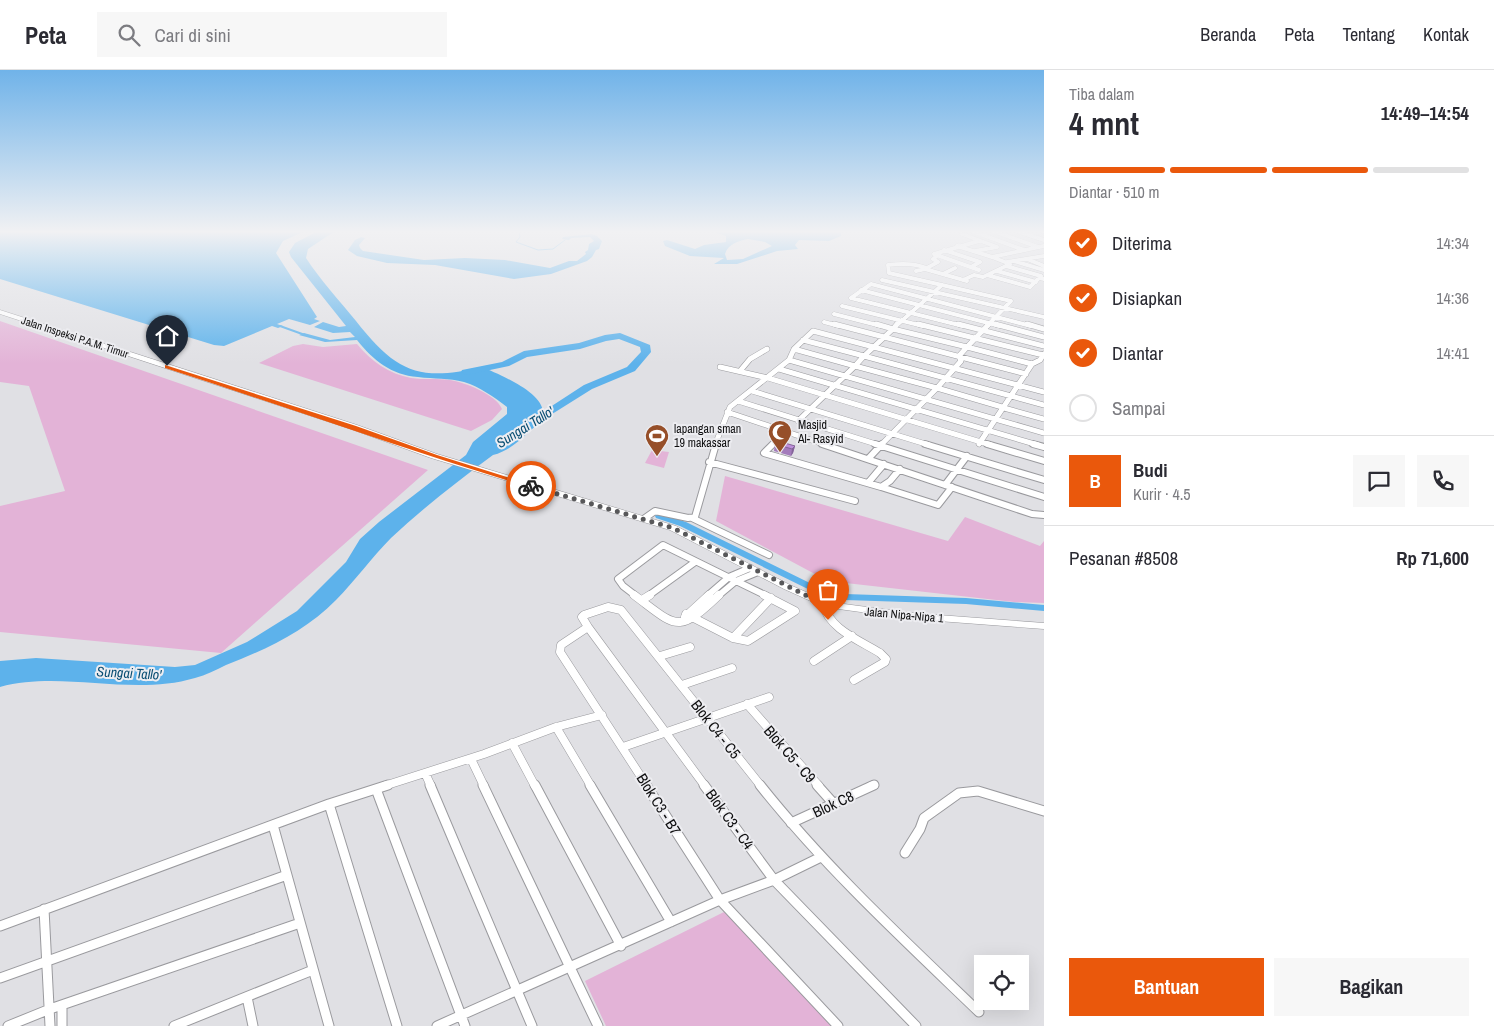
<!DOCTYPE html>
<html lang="id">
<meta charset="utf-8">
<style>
:root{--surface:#fff;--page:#f7f7f7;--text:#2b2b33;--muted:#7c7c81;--line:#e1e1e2;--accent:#ea580c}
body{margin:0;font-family:"Archivo Narrow",sans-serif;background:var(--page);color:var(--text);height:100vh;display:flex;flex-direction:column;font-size:19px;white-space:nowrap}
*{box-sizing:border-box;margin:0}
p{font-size:16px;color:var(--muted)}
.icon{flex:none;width:28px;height:28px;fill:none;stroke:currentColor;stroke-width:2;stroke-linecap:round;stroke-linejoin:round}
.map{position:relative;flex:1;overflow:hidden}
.sheet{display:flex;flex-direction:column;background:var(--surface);width:450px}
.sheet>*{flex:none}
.fabs{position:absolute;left:974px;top:885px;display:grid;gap:10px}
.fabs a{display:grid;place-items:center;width:55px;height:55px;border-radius:0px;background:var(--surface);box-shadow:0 5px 20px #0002;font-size:25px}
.pin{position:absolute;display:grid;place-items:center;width:42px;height:42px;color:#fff;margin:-51px -21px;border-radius:50% 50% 50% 0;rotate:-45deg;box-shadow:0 0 5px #0007}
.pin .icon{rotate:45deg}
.courier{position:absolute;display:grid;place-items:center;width:50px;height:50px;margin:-25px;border:4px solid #ea580c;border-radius:50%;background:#fff;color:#222;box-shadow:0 1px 6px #0007}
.headline em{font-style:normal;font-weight:700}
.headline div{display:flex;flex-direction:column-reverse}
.headline{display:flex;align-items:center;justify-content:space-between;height:85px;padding:0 25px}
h1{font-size:32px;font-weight:700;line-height:38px}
.bar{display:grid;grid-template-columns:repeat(4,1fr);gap:8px 5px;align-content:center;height:60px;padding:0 25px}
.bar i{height:6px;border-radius:4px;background:var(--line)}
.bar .current{background:var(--accent)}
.bar p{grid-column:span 4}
.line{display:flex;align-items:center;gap:12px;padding:0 25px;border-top:1px solid var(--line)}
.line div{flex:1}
.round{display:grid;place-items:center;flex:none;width:52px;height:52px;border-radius:0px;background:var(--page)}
ol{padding:0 25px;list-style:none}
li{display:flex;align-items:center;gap:15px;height:55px}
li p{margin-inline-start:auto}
li .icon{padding:5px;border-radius:50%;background:var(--accent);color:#fff;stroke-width:4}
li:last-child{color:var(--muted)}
li i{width:28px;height:28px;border:2px solid var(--line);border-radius:50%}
.button{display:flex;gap:10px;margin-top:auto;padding:10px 25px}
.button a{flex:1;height:58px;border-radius:0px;background:var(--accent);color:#fff;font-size:20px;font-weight:700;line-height:58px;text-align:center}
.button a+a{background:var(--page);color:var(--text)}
header{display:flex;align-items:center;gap:30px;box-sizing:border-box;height:70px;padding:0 25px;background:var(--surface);border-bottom:1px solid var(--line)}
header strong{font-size:24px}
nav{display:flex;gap:28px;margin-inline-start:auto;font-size:18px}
.search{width:350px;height:45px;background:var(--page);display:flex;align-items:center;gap:12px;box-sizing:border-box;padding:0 18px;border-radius:0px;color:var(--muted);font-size:19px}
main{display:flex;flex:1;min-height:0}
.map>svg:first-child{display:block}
</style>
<header>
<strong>Peta</strong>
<div class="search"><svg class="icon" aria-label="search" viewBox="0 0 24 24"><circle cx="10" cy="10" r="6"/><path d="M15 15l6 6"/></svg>Cari di sini</div>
<nav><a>Beranda</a><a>Peta</a><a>Tentang</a><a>Kontak</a></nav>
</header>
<main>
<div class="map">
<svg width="1044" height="956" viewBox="0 0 1044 956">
<rect width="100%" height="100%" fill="#e0e0e4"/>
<path fill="#e3b3d7" d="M0,251l428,149 -207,183 -221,-21v-126l65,-15 -36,-105 -29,-4z
M303,274l20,3 34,-3c14,17 32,30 54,34 13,2 26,0 39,2 14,2 47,15 52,29l-10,11 -21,11 -212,-68 34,-17z
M652,380l17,2 -5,16 -19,-5z
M725,406l223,65 17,-24 75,29 4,-5v62l-30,-1 -186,-21 -112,-60z
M724,842l67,68 40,46h-225l-21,-45z"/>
<path fill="#5db2eb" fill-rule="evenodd" d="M0,161h305l-22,10 -7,12 41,64 -3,2 6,2 -10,4 -21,-6 -12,5 6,2 -5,2 -6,-2 -48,20 -10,-1 -214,-66z
M318,161h17l-27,18 -2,9c15,23 33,42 50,63 40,51 63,61 126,46 16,7 75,30 58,55 -3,3 -8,7 -11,10 -11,10 -21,19 -36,23 -35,26 -70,53 -102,83 -20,20 -36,43 -55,62 -30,31 -71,50 -110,65 -10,5 -20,10 -31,13 -64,19 -132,-8 -195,9v-26l36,-3 139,9 20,-2 52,-23 50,-31 49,-49 14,-23 19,-17 87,-67 7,-13 34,-28v-7c-13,-10 -27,-20 -43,-25 -15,-4 -30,-3 -46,-5 -27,-2 -45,-17 -61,-37l-32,2 -26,-7 5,-2 26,7 25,-3 -5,-5 -17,1 -19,-6 9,-5 16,5 7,-1 -55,-69 -2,-5 6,-9z
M711,161h130v5l-12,5 -30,-1 -4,5 3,4 -21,2 -40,13h-23l10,-6 -34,-2 -25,-10 -2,-5 4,-1 28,9 9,-4 22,-3v-6zM748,169l17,3 7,4 -29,13 -16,1 -2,-6c3,-10 13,-13 23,-15z
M592,164l5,2 5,5 -3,8 -3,1 -4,7 -5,4 -36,13 -37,5 -79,-14 -48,-2 -30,-7 -9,-6 7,-10 6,-3 4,1 -6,7 1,3 3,3 61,9 41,-2 40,2 45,8 19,-7h8l9,-7 -1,-2 3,-2 1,-6 5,-3 -4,-4 -19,1 -2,2 -7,-1 1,-2z"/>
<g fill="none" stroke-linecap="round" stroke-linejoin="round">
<path stroke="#5db2eb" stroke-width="1" d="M519,161l1,6 -4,5 22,8 15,-1 12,-9"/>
<path stroke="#5db2eb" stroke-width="2" d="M280,256l25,9"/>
<path fill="#5db2eb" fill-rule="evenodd" d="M656,444h6l24,8 134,66 25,6 121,4 78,7v6l-78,-7 -121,-4 -31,-8 -134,-66 -24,-8 -1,-2z"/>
<path fill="#5db2eb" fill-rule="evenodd" d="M620,263l30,12 1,7 -16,19 -43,18 -67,42 -4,-1 -2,-2 2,-2 63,-41 43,-18 14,-15 -1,-5 -21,-8 -13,2 -26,8 -53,8 -18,9 -43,9 -5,-3 1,-2 40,-8 22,-11 55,-8 26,-8z"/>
<g stroke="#9a9a9e" stroke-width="4.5">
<path id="street-far4" d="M972,161l52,19
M993,161l45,16
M1017,161l27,9
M1042,161h2
M962,164l35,13
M979,171l-45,13 45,16
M957,176l35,11
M944,180l36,12 -9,5
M975,181l22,-4
M937,186l-4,3 5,3 -13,7 42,12
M1027,189l17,7
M1014,191l30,9
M1007,192l37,-6
M1006,196l35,10
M916,201l9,-2
M997,201l39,11
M889,203l53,12
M889,203l-1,-8c14,-2 26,-2 39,3
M943,204l12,-6
M987,205l43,12 9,-9 5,1
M882,210l162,37
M963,210l11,-5 9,2 27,-13 -18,-7 52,-11
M861,220l139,36
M851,228l20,-14 160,42
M851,228l112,28
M842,236l81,20
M834,244l47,12
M824,252l15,4
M896,256l46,-41 69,16 -24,25"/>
</g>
<g stroke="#9a9a9e" stroke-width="6">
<path id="street-far3" d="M834,254l192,50
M876,254l17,5
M918,254l125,31
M958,254l86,22
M995,254l49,13
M1027,254l17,5
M893,259l74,18 22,-23
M893,259l4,-5
M803,270l61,16 29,-27
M794,279l19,-18 231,61
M789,290l255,73
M720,297l48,11 223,67
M779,299l259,76
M740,301l10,-12 17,-10
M752,321l177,54
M738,331l141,44
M1002,337l-65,-19 24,-27 -2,-5 8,-9 65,17 8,-4 4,-6
M1004,338l40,11
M727,342l99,33
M979,374l53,-80
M715,375l15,-38 59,-47 5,-11 61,17 -57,55
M772,375l12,-13
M881,375l56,-57 -82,-22 9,-10 180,49"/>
</g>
<g stroke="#9a9a9e" stroke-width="8">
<path id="street-far2" d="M773,374l-9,9 117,34 9,-6 10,-12
M822,374l210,70 12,1
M875,374l169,53
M925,374l119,36
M987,374l57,17
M1033,374l11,3
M868,389l14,-15
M709,392l146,39
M868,413l16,-19
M945,415l22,-29
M881,417l57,18 14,-18
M645,448l10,-7 33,7 7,-1 21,-73
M692,448l77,37
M736,511l31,15
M736,511l22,-9
M636,526l-13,-10 -5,-7 45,-34 73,36
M648,526l47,-34
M707,526l22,-19 21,-9
M718,526l18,-15"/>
</g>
<g stroke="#9a9a9e" stroke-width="9">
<path id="street-far1" d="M634,525c43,32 43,40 85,0
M642,530l8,-5
M823,534c6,25 36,36 57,49l6,6 -1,3 -31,18
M686,544l47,24 38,-40
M685,547l24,-22
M588,557l-27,18 -1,7 87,134
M733,568l15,3 47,-30 -31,-16
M660,586l30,-9
M814,591l38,-25
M682,615l50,-17
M747,634l72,82
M556,657l35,59
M512,673l23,43
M623,677l146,-50
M471,689l13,27
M425,703l6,13
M384,716l100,-32 72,-27 46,-12
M705,716l-117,-159 -6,-10 2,-2 24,-8 13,3 140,176
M871,716l3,-1"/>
</g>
<g stroke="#9a9a9e" stroke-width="11">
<path id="street" d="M430,715l102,241
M483,715l115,241
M535,715l86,161
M590,715l81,137
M646,715l74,115 118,126
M704,715l70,95 142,146
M760,715c66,83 143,154 219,227
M817,715l17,19
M376,719l89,237
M329,734l68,222
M791,753l83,-38
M273,755l56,201
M905,783l15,-24 4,-11 35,-25 19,-2 66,20
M44,839l6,117
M0,856l329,-122 59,-19
M0,908l287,-103
M247,927l6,29
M62,936v20
M8,956l42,-17 250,-86
M174,956l139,-56
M437,956l283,-126 54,-20 47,-23"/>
</g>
<g stroke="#9a9a9e" stroke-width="1">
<path id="secondary" d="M0,240l357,115 80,29 239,72 114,59 39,17 83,11 132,10v6l-132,-10 -88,-12 -40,-18 -114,-59 -239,-72 -80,-29 -351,-115z"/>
</g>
<use href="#street-far4" stroke="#fff" stroke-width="4"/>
<use href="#street-far3" stroke="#fff" stroke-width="5"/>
<use href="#street-far2" stroke="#fff" stroke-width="6"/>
<use href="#street-far1" stroke="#fff" stroke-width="8"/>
<use href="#street" stroke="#fff" stroke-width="9"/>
<use href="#secondary" fill="#fff" fill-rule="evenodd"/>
</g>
<path fill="#a37bbb" d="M775,374l20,2 -2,7 -2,3 -17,-5z"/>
<path fill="#846499" d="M795,376l-2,7 -2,3 1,-7z"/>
<path fill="#bd8fda" stroke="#846499" d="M778,371l17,5 -3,3 -17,-5z"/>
<linearGradient id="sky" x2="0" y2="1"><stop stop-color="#70b3e9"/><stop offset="0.55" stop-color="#f1f1f3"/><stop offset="1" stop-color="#f1f1f3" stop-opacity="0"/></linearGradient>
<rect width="1044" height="294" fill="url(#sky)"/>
<path fill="#ea580c" d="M165,295l191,61 81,29 98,31 -6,1c-122,-37 -243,-80 -364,-119z"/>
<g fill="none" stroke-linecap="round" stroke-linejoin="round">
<path stroke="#58585a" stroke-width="5" stroke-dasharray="0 9" d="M531,416l142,42 150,76 5,16"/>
</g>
<defs>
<g id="mosque-pin" transform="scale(1.25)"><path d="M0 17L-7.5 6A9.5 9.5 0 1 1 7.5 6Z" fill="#964f29" stroke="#ededf1"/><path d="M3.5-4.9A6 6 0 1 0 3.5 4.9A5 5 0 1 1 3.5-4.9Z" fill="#fff"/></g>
<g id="stadium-pin" transform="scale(1.25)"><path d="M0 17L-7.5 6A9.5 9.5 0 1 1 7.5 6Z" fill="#964f29" stroke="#ededf1"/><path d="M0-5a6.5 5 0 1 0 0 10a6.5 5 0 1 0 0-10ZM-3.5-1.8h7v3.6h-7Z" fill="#fff"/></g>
</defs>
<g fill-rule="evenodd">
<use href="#mosque-pin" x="780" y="362"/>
<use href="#stadium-pin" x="657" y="366"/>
</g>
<g text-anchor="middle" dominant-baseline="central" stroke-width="4" stroke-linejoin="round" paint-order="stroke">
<g font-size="11" fill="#0e0e0f" stroke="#ededf1">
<text transform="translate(75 267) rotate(18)">Jalan Inspeksi P.A.M. Timur</text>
</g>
<g font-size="12" fill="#0e0e0f" stroke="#ededf1" text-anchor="start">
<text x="798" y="355">Masjid<tspan x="798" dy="14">Al- Rasyid</tspan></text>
<text x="674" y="359">lapangan sman<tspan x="674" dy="14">19 makassar</tspan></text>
</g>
<g font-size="12" fill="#0e0e0f" stroke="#ededf1">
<text transform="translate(904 545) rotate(5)">Jalan Nipa-Nipa 1</text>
</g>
<g font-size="14" font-style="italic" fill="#084d72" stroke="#ededf1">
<text transform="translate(525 357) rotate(-32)">Sungai Tallo'</text>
<text transform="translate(129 603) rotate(3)">Sungai Tallo'</text>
</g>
<g font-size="15" fill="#0e0e0f" stroke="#ededf1">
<text transform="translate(716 659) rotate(52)">Blok C4 - C5</text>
<text transform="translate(790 684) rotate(49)">Blok C5 - C9</text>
<text transform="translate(659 734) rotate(58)">Blok C3 - B7</text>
<text transform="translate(833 734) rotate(-25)">Blok C8</text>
<text transform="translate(730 749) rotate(54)">Blok C3 - C4</text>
</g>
</g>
</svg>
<div class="fabs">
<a><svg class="icon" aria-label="locate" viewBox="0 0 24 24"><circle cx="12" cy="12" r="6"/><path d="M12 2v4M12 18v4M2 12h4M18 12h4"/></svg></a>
</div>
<div class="pin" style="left:828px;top:550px;background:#ea580c"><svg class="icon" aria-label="bag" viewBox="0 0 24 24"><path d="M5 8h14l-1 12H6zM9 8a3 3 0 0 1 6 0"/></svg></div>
<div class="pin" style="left:167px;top:296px;background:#1f2937"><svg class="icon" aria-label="home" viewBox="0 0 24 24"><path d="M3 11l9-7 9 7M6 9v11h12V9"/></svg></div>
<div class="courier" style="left:531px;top:416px"><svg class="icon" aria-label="bike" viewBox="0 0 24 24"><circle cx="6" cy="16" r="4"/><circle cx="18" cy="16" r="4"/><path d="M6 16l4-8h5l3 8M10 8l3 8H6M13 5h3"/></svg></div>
</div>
<section class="sheet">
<div class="headline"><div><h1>4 mnt</h1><p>Tiba dalam</p></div><em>14:49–14:54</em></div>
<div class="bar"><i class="current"></i><i class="current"></i><i class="current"></i><i></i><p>Diantar · 510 m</p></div>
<ol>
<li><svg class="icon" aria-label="check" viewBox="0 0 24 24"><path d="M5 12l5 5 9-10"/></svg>Diterima<p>14:34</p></li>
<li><svg class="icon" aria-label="check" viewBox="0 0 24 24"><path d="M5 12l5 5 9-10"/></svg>Disiapkan<p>14:36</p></li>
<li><svg class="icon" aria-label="check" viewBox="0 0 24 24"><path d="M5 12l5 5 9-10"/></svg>Diantar<p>14:41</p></li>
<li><i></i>Sampai</li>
</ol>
<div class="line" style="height:90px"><b class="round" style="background:var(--accent);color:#fff">B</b><div><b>Budi</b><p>Kurir · 4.5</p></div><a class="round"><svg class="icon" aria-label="chat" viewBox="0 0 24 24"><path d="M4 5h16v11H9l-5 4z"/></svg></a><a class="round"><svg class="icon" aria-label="phone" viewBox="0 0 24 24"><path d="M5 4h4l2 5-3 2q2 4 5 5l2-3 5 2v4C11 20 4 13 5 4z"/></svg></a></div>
<div class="line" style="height:65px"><div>Pesanan #8508</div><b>Rp 71,600</b></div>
<div class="button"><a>Bantuan</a><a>Bagikan</a></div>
</section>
</main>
